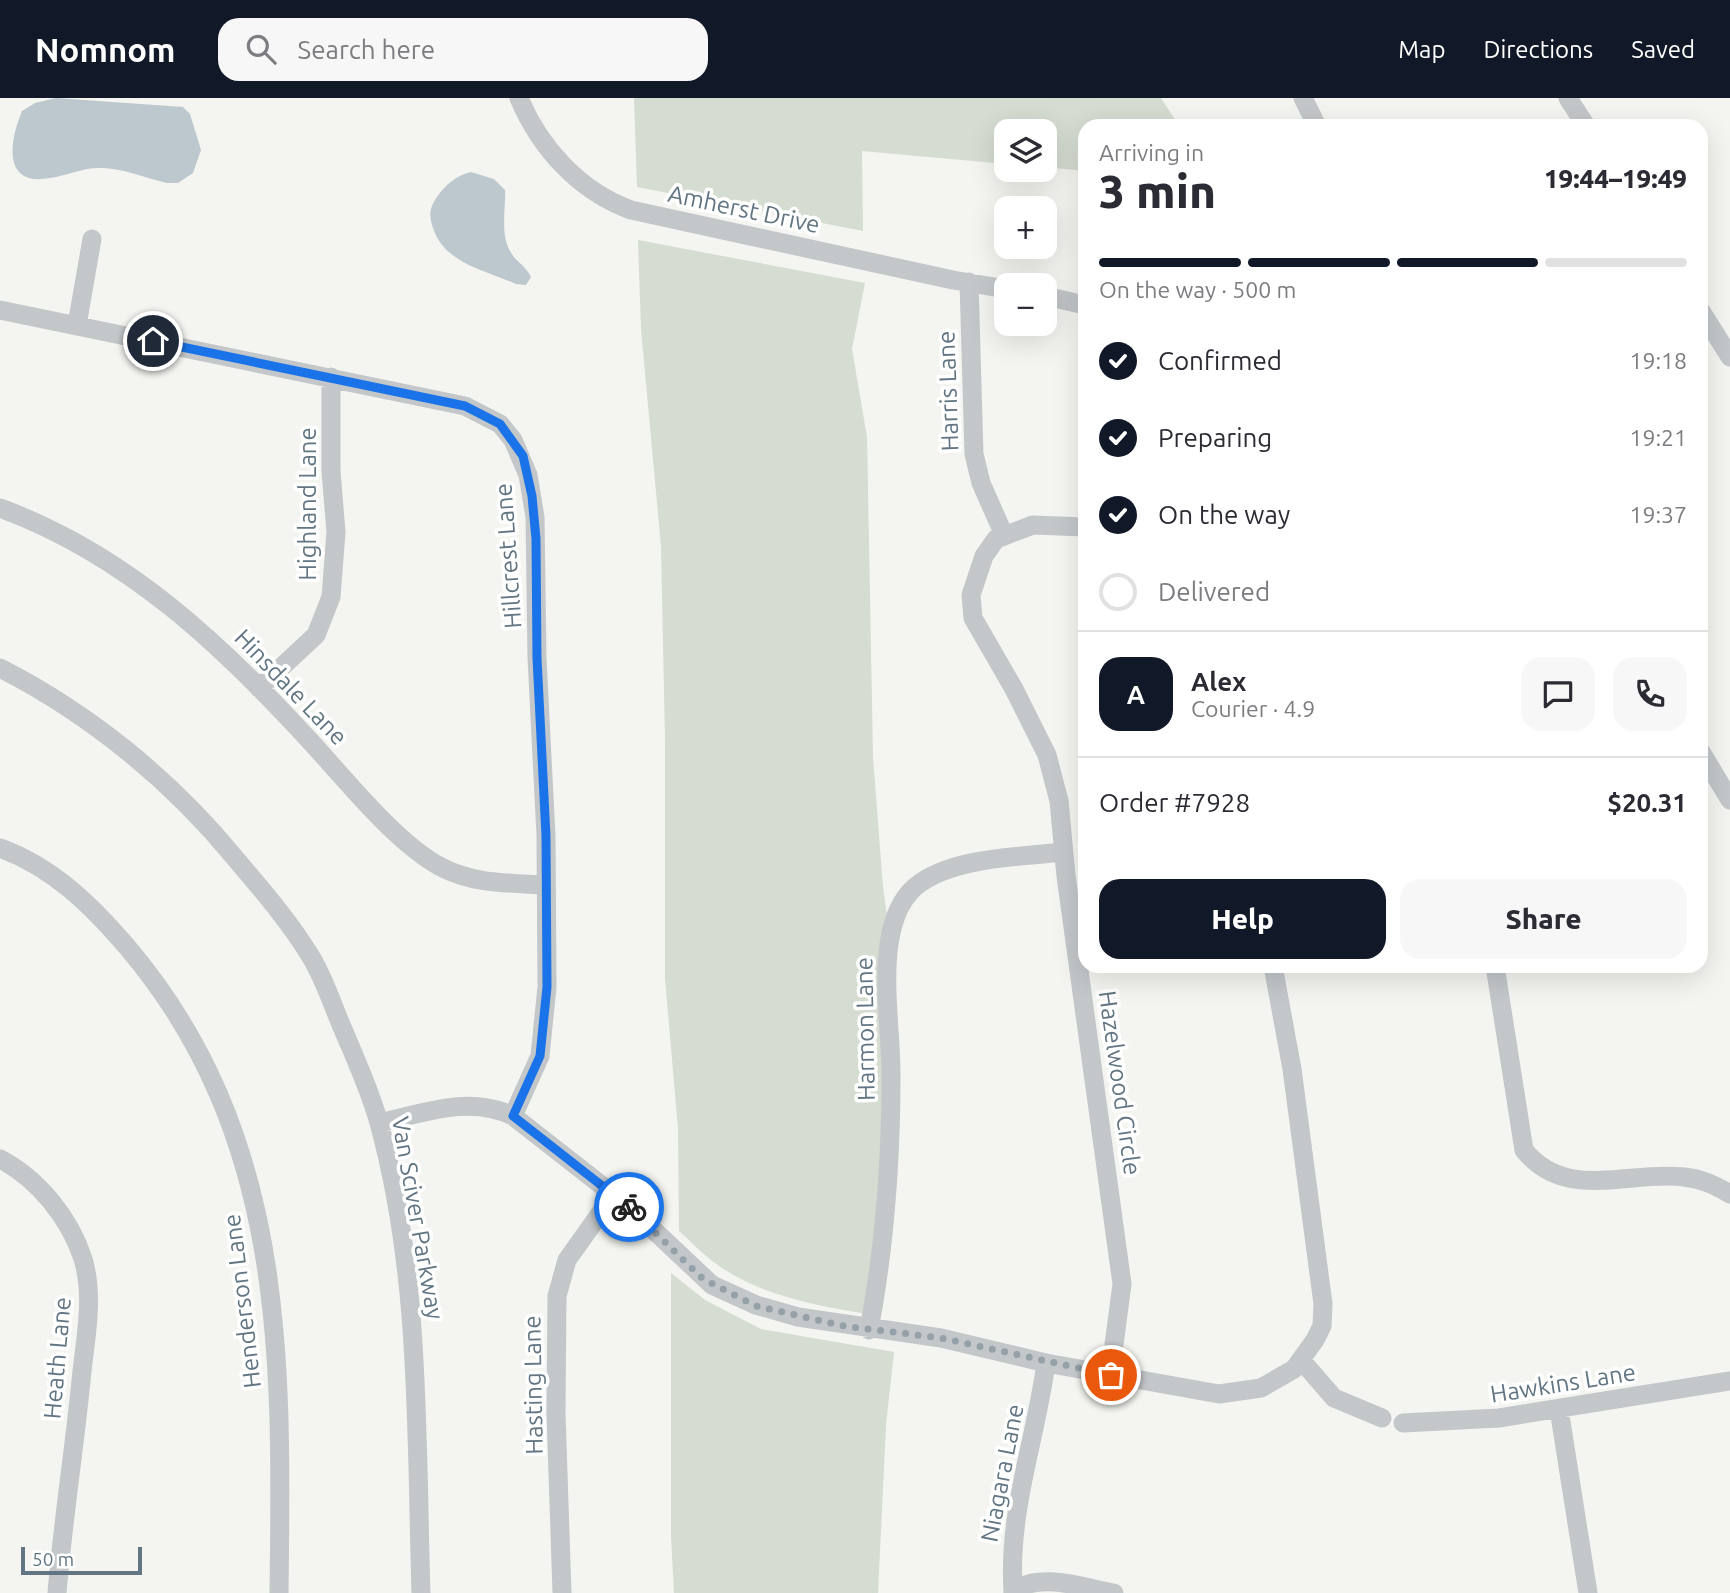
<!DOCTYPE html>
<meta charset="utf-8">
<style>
:root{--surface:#fff;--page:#f7f7f7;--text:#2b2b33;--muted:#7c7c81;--line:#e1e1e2;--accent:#111827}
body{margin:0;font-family:Ubuntu,sans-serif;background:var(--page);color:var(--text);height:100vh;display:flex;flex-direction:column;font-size:26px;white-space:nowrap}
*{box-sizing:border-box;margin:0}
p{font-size:23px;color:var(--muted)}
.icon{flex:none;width:38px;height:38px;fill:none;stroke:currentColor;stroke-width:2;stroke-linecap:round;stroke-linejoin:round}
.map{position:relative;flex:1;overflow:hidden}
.details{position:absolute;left:1078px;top:21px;width:630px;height:854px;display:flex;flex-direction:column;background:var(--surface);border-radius:21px;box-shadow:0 7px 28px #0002}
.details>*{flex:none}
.fabs{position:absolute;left:994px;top:21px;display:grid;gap:14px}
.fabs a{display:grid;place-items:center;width:63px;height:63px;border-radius:14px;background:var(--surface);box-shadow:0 7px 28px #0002;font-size:35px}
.scale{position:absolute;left:21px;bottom:18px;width:121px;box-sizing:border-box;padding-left:7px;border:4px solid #617583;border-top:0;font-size:19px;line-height:24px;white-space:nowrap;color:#617583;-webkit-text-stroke:5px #fff;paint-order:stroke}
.pin{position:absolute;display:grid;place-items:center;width:60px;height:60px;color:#fff;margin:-30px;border:4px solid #fff;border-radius:50%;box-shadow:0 2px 7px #0007}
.courier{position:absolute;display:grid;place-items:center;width:70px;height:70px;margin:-35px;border:5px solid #1a73e8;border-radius:50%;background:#fff;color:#222;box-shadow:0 2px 9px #0007}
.summary em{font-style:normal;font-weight:800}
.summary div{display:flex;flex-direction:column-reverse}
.summary{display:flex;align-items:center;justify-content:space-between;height:119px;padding:0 21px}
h1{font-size:46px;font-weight:800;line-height:52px}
.bar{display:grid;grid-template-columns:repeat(4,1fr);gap:10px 7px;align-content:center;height:84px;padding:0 21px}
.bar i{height:9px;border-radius:5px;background:var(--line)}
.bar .current{background:var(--accent)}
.bar p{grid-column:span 4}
.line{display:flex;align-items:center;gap:18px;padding:0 21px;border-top:2px solid var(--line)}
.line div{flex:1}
.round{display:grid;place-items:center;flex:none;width:74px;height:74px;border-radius:21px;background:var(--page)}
ol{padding:0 21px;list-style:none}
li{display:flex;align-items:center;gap:21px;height:77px}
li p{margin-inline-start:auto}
li .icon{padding:7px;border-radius:50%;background:var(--accent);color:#fff;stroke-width:4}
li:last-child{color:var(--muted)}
li i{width:38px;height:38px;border:4px solid var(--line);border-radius:50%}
.button{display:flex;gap:14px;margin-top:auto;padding:14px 21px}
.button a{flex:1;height:80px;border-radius:21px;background:var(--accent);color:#fff;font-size:28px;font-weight:800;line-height:80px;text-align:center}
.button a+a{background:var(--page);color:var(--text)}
header{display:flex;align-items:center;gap:42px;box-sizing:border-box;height:98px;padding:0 35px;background:var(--accent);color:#fff}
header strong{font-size:33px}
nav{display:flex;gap:38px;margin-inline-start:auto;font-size:24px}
.search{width:490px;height:63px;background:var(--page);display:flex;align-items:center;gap:18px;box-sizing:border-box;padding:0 24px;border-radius:21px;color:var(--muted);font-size:26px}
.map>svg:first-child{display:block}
</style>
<header>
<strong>Nomnom</strong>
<div class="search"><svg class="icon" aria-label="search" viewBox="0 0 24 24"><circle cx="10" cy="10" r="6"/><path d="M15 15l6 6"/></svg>Search here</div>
<nav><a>Map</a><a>Directions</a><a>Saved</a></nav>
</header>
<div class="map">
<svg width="1730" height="1495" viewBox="0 0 1730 1495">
<rect width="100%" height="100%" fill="#f4f4f0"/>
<path fill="#d5dcd1" d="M634,0h527l18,28h-94v45l-40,-4v-36h-39v33l-144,-13 1,80 -226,-44z
M638,142l227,43 -13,66 15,88 6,320 10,130 8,58 -1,212 -23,157c-51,-8 -109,-19 -152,-51 -13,-9 -24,-22 -36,-32l-1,-102 -13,-151v-239l-4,-193 -20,-217z
M671,1175l34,27 56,29 133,23 -8,73 -8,168h-204l-3,-57z"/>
<path fill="#bcc8cd" d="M56,0l127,9 7,7 11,36 -8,23 -15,10h-11c-22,-5 -46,-16 -69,-15 -16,0 -32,8 -48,10 -49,9 -40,-38 -28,-67l13,-8z
M471,74l23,7 11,11c1,18 -5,44 5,61 5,10 16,15 21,26l-5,8 -10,-1c-31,-14 -71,-20 -83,-56 -4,-12 -4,-20 4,-31 8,-12 20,-22 34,-25z"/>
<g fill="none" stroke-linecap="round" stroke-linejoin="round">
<path stroke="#c3c7ca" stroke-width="19" d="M519,0c21,50 60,93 112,112l322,70 53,9
M1303,0l14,28
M1568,0l18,28
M969,184l5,172 7,29 23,52
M1045,198l40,9
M0,212l465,96 35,18 13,16 15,35 7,42 2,141 9,178 1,151 -7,69 -27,60
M1701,213l29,46
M77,227l15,-86
M0,410c126,46 222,137 311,234 35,38 85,101 130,125 32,17 68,16 103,18
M1085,429l-52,-2 -37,14 -12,17 -13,39 2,23 41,71 33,66 12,46 7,75 56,408 -12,91
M0,570c90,46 171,112 235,190 27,32 55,64 76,99 13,21 21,47 31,70 13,31 28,63 37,96 42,153 37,313 42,470
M259,590l57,-53 15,-38 5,-65 -5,-61v-94
M1701,654l29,48
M0,750c53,19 92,58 128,100 159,188 154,413 151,645
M1495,868l29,184c41,52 106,20 160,27 18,2 31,8 46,17
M379,1025c45,-10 90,-28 134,-7l115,90 84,79 44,20 42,12 143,21 105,25 173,31 42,-6 33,-19 21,-29 7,-14 1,-22 -31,-235 -19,-103
M0,1061c38,20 70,59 83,100 11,36 3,76 -1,112 -7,74 -19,148 -25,222
M869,1232c16,-85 22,-167 22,-254 0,-43 -8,-89 -2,-132 3,-21 10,-43 26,-57 35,-30 105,-30 148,-35
M1302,1263l32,37 48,20
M1559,1311l29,184
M1403,1325l96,-5 231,-37
M1013,1494c25,-21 71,-4 101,1
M562,1495l-6,-180 1,-117 10,-36 47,-66
M1013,1495c-5,-84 22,-149 33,-230"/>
</g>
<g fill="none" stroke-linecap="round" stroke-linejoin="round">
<path stroke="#94a1a9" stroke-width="7" stroke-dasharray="0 12.6" d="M629,1109l74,72 53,27 88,20 97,12 170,37"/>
<path stroke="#1a73e8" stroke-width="9" d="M153,243l312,65 35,18 23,32 9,40 4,43 1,119 9,178 1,151 -7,69 -27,60 116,91"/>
</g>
<g text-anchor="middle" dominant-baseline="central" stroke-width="7" stroke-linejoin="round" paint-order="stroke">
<g font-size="24" fill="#617583" stroke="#fff">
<text transform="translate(744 111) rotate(12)">Amherst Drive</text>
<text transform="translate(948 293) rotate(-92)">Harris Lane</text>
<text transform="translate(307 406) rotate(-90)">Highland Lane</text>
<text transform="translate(508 458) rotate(-94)">Hillcrest Lane</text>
<text transform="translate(291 589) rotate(46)">Hinsdale Lane</text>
<text transform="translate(865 931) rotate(-91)">Harmon Lane</text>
<text transform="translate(1120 985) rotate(82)">Hazelwood Circle</text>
<text transform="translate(418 1120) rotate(80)">Van Sciver Parkway</text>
<text transform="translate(242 1203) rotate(-97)">Henderson Lane</text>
<text transform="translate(57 1260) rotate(-85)">Heath Lane</text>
<text transform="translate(1563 1285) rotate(-9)">Hawkins Lane</text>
<text transform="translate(533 1287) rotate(-91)">Hasting Lane</text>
<text transform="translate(1002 1375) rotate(-79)">Niagara Lane</text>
</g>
</g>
</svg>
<div class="fabs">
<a><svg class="icon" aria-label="layers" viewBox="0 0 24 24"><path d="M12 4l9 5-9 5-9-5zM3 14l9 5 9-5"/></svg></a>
<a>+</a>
<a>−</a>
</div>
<div class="scale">50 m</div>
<div class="pin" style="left:1111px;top:1277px;background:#ea580c"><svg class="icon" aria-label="bag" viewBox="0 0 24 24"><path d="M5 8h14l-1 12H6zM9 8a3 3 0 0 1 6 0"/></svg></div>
<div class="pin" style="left:153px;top:243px;background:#1f2937"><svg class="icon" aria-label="home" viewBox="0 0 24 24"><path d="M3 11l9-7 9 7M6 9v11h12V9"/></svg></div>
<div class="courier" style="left:629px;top:1109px"><svg class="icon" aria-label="bike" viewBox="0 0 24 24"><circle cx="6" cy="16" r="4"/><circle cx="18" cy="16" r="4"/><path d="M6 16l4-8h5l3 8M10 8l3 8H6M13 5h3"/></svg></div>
<section class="details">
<div class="summary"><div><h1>3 min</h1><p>Arriving in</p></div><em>19:44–19:49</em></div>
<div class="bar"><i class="current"></i><i class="current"></i><i class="current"></i><i></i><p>On the way · 500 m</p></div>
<ol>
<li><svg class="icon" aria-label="check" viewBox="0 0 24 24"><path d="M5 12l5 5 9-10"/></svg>Confirmed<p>19:18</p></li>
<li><svg class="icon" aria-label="check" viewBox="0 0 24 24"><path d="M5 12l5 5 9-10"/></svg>Preparing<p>19:21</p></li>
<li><svg class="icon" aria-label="check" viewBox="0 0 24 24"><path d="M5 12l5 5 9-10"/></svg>On the way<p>19:37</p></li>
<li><i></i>Delivered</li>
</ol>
<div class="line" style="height:126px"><b class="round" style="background:var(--accent);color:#fff">A</b><div><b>Alex</b><p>Courier · 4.9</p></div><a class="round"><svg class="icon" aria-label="chat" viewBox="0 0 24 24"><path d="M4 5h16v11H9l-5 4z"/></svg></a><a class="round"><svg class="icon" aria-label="phone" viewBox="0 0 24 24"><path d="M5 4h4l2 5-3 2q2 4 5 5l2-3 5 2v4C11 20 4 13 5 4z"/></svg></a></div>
<div class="line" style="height:91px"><div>Order #7928</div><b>$20.31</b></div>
<div class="button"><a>Help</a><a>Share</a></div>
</section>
</div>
